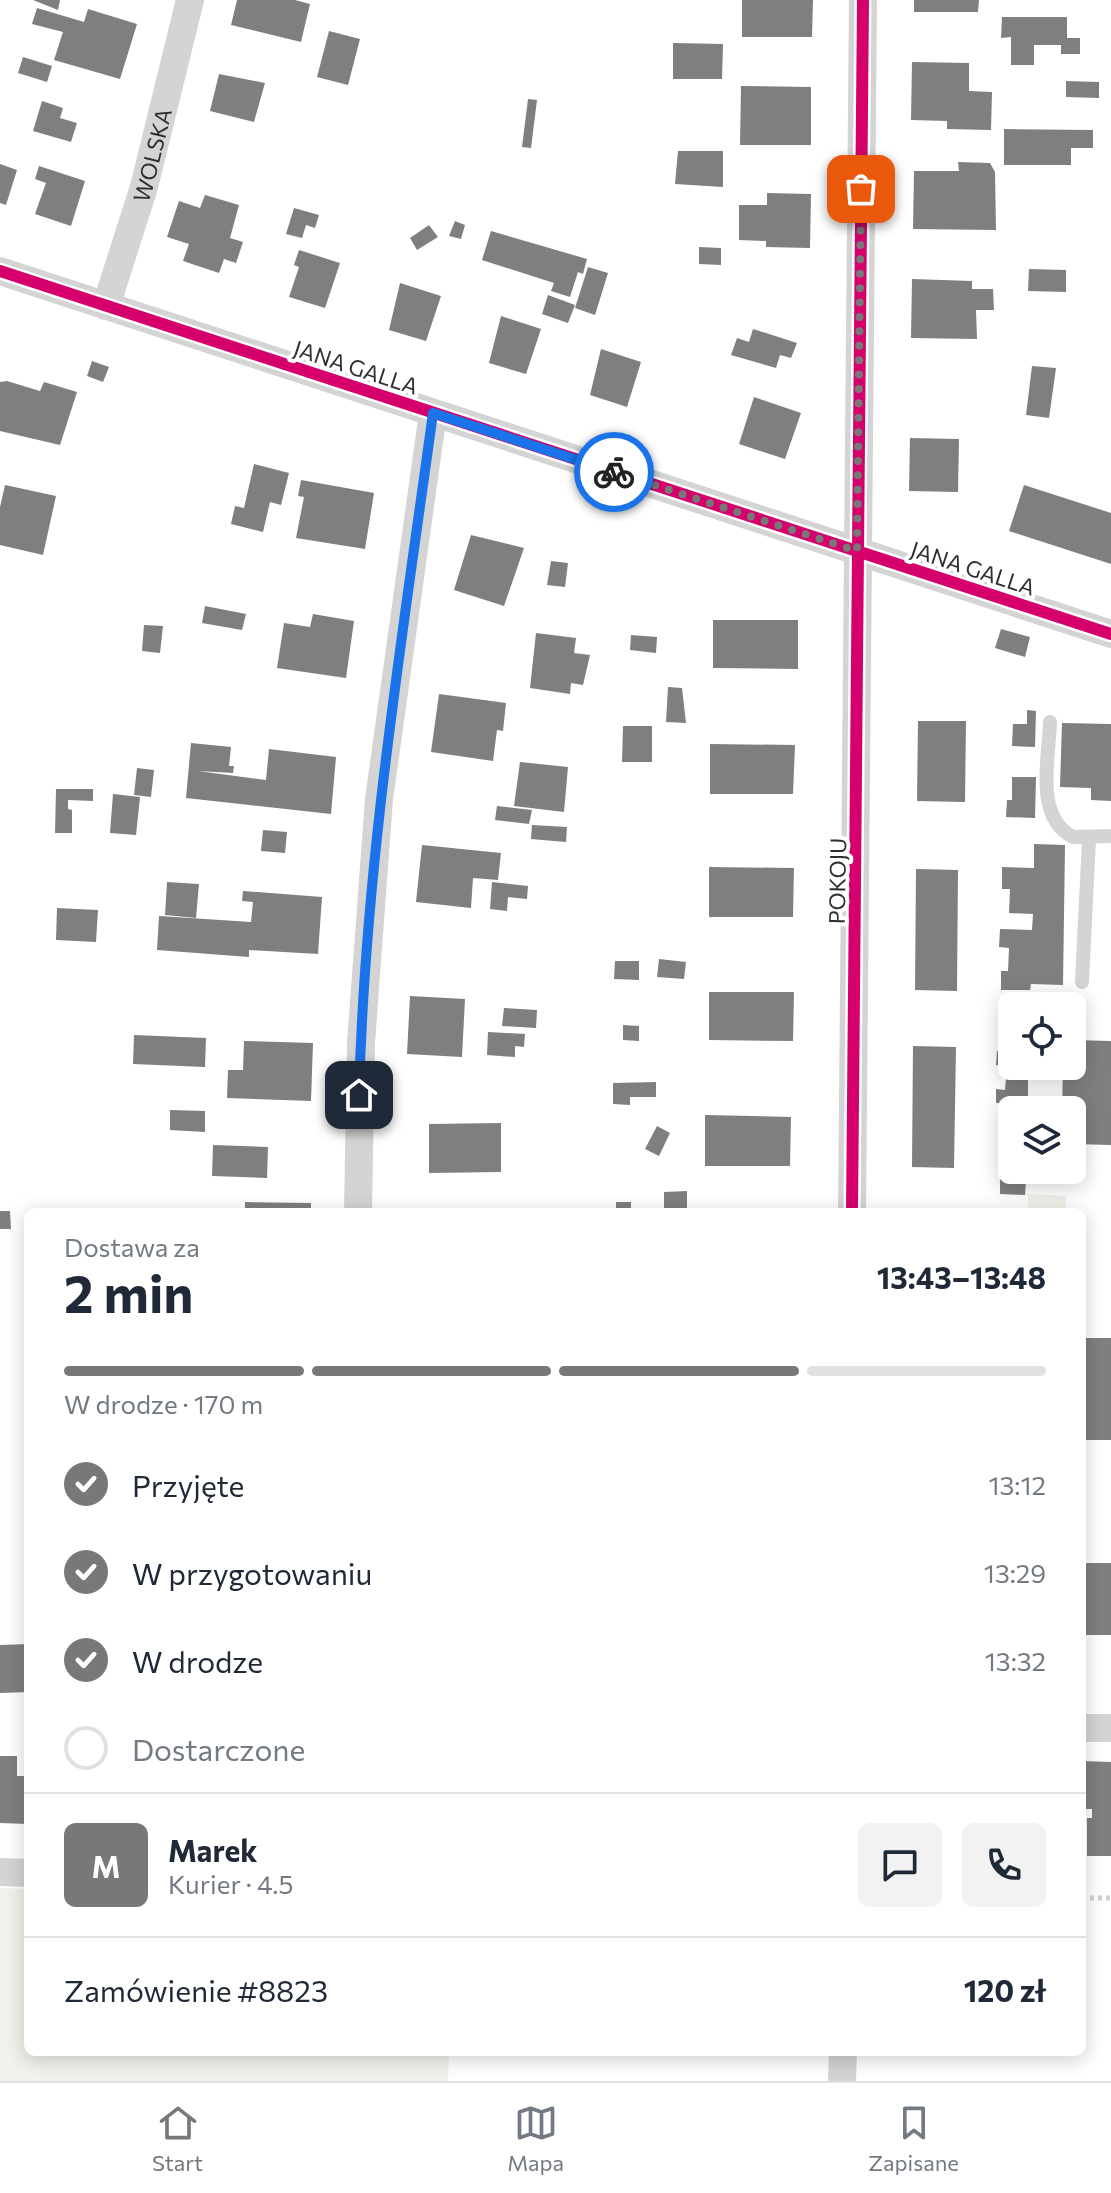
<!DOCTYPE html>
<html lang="pl">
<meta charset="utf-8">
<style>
:root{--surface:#fff;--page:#f2f2f3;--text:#1f2937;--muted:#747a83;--line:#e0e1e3;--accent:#787878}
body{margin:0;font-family:Commissioner,sans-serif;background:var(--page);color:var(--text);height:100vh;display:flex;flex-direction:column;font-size:30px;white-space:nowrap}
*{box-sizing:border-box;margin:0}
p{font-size:26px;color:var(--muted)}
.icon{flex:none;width:44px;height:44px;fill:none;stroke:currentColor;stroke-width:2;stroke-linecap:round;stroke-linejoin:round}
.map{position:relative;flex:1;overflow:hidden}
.sheet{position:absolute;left:24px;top:1208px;width:1062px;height:848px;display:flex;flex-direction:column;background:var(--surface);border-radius:12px;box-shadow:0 4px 20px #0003}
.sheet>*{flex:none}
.fabs{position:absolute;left:998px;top:992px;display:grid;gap:16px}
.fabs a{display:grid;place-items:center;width:88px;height:88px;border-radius:12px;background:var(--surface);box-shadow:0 4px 20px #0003;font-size:40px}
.pin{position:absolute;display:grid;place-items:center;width:68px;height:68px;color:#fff;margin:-34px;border-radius:16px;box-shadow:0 4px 12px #0006}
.courier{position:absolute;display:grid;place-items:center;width:80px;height:80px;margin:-40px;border:6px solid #1a73e8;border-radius:50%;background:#fff;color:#222;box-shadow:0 2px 10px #0007}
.summary em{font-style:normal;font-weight:700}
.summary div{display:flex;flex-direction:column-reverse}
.summary{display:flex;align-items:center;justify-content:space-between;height:136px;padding:0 40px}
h1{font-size:52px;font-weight:700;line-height:60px}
.bar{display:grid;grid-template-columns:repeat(4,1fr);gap:12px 8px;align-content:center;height:96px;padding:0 40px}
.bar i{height:10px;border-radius:6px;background:var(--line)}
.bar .current{background:var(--accent)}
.bar p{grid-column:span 4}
.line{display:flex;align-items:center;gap:20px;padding:0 40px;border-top:2px solid var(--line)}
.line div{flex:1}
.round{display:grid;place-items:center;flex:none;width:84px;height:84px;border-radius:12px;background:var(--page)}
ol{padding:0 40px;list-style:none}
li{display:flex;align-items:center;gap:24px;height:88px}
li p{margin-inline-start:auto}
li .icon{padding:8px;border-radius:50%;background:var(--accent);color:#fff;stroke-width:4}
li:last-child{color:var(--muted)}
li i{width:44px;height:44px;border:4px solid var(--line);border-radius:50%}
.tabs{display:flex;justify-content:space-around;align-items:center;height:112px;border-top:2px solid var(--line);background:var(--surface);font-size:22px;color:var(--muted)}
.tabs a{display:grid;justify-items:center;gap:4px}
.tabs .current{color:var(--accent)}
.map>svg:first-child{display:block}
</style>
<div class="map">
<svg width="1111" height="2081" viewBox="0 0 1111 2081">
<rect width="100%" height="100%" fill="#fff"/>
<path fill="#f1f2eb" d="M1028,1194l38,2 -1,16h-37z
M0,1888l28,1v163h421l-1,29h-448z"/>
<path fill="#7f7f7f" d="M33,0h27l-2,10z
M237,0h58l15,4 -9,38 -70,-17z
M742,0h71l-1,37h-70z
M914,0h65l-1,12h-64z
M37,8l47,14 4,-13 49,15 -17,55 -66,-19 9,-28 -31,-8z
M1002,17h65v21h13v16h-19v-9h-27v20h-23v-28l-10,1z
M329,31l31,8 -12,46 -31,-8z
M673,43l50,1 -1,35h-49z
M23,57l29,9 -5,16 -29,-9z
M912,62l57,1v28l23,1 -1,38 -44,-1v-8l-36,-1z
M219,74l46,9 -11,39 -44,-11z
M1066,81l33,1v16l-33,-1z
M741,86l70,1v58h-71z
M528,99l9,1 -6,48 -9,-1z
M42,101l21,7 -3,10 17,5 -6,19 -38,-11z
M1004,129l89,1v18h-22v17h-67z
M678,151h45v36l-48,-3z
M958,162l32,1 5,9 1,58 -83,-1 1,-58h45z
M0,164l17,6 -11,35 -6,-2z
M39,166l46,15 -14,45 -36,-12 11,-31 -11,-4z
M767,193l44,1 -1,54 -44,-1v-6l-27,-1v-35h28z
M205,195l34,10 -9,33 13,4 -7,21 -12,-4 -5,14 -36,-12 6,-17 -22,-7 12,-36 21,7z
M294,208l25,7 -4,13 -9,-3 -4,13 -16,-4z
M455,221l10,4 -4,14 -12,-3z
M429,225l9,12 -21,13 -7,-12z
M491,231l96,28 -4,15 -5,-2 -8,25 -19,-6 3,-8 -72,-23z
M699,247l22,1v17l-22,-1z
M299,250l41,13 -15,45 -36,-11 10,-30 -5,-2z
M588,267l20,6 -13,42 -20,-7z
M1029,269l37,1v22l-38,-1z
M912,279l60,2v8h21l1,21h-18l1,29 -66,-1z
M400,283l41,13 -15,45 -37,-11z
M548,295l27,10 -7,18 -26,-9z
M501,316l40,13 -15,45 -37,-11z
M753,329l44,14 -6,15 -11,-3 -4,13 -45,-13 6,-17 12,4z
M601,349l40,13 -14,45 -37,-12z
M92,361l17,6 -6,15 -16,-6z
M1032,366l24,2 -7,50 -23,-3z
M7,381l33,10 4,-9 33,10 -17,53 -60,-14v-49z
M754,397l47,16 -16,46 -46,-15z
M910,438l49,1 -1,53 -49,-1z
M254,464l35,9 -8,32 -11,-3 -7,30 -32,-8 4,-18 9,2z
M301,480l73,13 -9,56 -69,-11 8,-41 -6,-1z
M5,485l51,11 -13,59 -43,-10v-38z
M1024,485l87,28v51l-102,-33z
M471,535l53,13 -20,58 -50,-16z
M551,561l17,2 -3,24 -18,-2z
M205,606l41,8 -4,16 -40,-7z
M313,614l41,7 -8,57 -69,-10 7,-45 26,4z
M713,620h85v49l-85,-1z
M144,625l19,1 -3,27 -18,-2z
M1001,629l29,8 -5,20 -30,-9z
M536,633l40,5 -2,15 16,2 -7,30 -12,-2 -1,11 -40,-6z
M631,635l26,2 -1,16 -26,-3z
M668,687l14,1 4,35 -20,-1z
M439,694l67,9 -3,28 -6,-1 -4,31 -62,-9z
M1027,710l9,1 -1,36 -23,-1 1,-22h14z
M918,721h48l-1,81 -48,-1z
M1062,723l49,1v77l-20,-1v-12l-31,-1z
M623,726h29v36h-30z
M191,743l40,4 -2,19h5l-1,7 -35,-2 68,9 3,-31 67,8 -5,57 -145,-16z
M710,744l85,1 -2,49h-83z
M520,762l48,5 -4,45 -50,-6z
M137,768l17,2 -3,27 -17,-2z
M1012,777h24l-1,41 -29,-1 1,-17h5z
M56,789h37v12l-25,-1v9l4,1v23h-17z
M113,794l27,3 -4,38 -26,-2z
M497,806l35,4 -3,14 -34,-4z
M532,825l35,2 -1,15 -35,-3z
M263,830l24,2 -2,21 -24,-2z
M1034,844l31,1 -2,140 -32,-1 -1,6h-29v-19h7l1,-23 -10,-1 1,-18 32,1 1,-16 -24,-1 1,-24h-8v-22l32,1z
M422,845l79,8 -3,27 -25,-2 -2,30 -55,-6z
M709,867l85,1 -1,49h-84z
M916,869l42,1 -1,121 -42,-1z
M167,882l32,2 -3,34 -31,-3z
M492,882l36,4 -1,13 -19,-2 -1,14 -17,-2z
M243,891l79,6 -4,57 -69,-4v7l-92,-7 2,-34 92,6 2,-20 -11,-1z
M57,908l41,2 -2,32 -40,-2z
M659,959l27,3 -2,17 -27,-2z
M615,961h24v19l-25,-1z
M709,992h85l-1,49 -84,-1z
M410,996l55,3 -3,58 -55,-3z
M504,1008l33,2 -1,18 -34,-2z
M623,1025l16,1v15l-16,-1z
M488,1032l37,2 -1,13 -9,-1v11l-28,-2z
M134,1035l72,3 -1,29 -72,-3z
M1072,1040l39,1v104l-39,-1v-34h-10l1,-44h9z
M244,1041l69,2 -2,58 -84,-3 1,-28h15z
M913,1046l43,1 -2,121 -42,-1z
M997,1051l15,1v14h16v38l-32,-1v-14l9,1 1,-12v-12l-10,-1z
M656,1082v15h-26v8l-17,-1v-21z
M170,1110l35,1v21l-35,-2z
M998,1111h14v39h-8l1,-25 -7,-1z
M705,1115l86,2 -1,49h-85z
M501,1123v49l-72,1v-49z
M657,1126l13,7 -11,23 -14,-7z
M213,1145l55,2 -1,31 -55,-2z
M1000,1179l26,1 -1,15 -25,-1z
M687,1191v17l3,4h-26v-20z
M245,1202l66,1v9h-66z
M616,1202h15v10h-15z
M0,1211h10l1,18h-11z
M1082,1338h29v102h-29z
M1082,1563h29v72h-29z
M28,1644v48l-28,1v-48z
M0,1756h17v20h11v48l-28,-1z
M1082,1761l29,1v94h-24v-38h5v-9h-10z"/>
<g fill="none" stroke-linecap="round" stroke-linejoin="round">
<path stroke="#d2d2d2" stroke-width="5" stroke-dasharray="4 4" stroke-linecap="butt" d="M1082,1898h29"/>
<path stroke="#d4d4d4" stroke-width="14" d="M1050,722c-1,37 -16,95 23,115l38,-1
M1082,982l7,-142"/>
<g stroke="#d4d4d4" stroke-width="28">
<path d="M0,271l1111,363"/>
<path id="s1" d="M106,306l38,-119 46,-187"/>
<path d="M358,1212l3,-169 18,-244 54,-386"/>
<path d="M852,1212l11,-1212"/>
<path d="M1082,1728h29"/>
<path d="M0,1872l28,1"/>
<path d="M842,2081l1,-29"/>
</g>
<g stroke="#fff" stroke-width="17">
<path id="cycleway" d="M0,271l1111,363
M852,1212l11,-1212"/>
</g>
<use href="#cycleway" stroke="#d6006c" stroke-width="12"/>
</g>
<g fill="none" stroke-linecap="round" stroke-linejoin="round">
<path stroke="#787878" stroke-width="8" stroke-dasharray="0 14.4" d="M614,472l243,79 4,-362"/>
<path stroke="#1a73e8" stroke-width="10" d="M359,1095c6,-230 43,-455 74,-682l181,59"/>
</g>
<g text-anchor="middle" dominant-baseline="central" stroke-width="8" stroke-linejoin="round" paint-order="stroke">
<g font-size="22" fill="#2f2f2f" stroke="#fff">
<text stroke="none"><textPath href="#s1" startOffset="158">WOLSKA</textPath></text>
<text transform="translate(356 367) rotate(18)">JANA GALLA</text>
<text transform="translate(973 568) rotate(18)">JANA GALLA</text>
<text transform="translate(837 881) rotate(-89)">POKOJU</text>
</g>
</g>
</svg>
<div class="fabs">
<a><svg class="icon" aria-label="locate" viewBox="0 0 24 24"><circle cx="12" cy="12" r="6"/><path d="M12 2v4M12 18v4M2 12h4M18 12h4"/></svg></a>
<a><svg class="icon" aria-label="layers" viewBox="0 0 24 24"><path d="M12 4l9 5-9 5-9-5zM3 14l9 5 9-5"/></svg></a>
</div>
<div class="pin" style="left:861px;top:189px;background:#ea580c"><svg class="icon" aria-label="bag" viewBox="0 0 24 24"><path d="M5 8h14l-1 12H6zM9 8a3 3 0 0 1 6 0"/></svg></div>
<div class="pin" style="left:359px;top:1095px;background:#1f2937"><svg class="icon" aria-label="home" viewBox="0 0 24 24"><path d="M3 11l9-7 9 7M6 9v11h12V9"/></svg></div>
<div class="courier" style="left:614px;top:472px"><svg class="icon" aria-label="bike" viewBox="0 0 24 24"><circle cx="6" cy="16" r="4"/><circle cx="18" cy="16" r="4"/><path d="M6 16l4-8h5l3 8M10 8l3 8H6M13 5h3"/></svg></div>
<section class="sheet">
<div class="summary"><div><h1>2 min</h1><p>Dostawa za</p></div><em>13:43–13:48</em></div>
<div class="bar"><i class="current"></i><i class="current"></i><i class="current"></i><i></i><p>W drodze · 170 m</p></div>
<ol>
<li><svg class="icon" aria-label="check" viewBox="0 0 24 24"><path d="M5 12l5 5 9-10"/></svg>Przyjęte<p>13:12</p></li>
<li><svg class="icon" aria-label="check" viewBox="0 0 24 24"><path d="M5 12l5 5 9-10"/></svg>W przygotowaniu<p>13:29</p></li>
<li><svg class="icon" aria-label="check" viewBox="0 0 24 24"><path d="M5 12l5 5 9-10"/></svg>W drodze<p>13:32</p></li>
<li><i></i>Dostarczone</li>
</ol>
<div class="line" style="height:144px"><b class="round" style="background:var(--accent);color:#fff">M</b><div><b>Marek</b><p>Kurier · 4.5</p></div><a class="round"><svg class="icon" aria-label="chat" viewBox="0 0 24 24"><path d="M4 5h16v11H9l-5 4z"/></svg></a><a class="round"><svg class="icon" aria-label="phone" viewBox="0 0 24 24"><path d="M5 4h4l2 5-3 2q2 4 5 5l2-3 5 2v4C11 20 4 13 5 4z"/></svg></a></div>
<div class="line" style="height:104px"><div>Zamówienie #8823</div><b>120 zł</b></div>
</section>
</div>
<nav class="tabs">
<a class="current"><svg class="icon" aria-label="home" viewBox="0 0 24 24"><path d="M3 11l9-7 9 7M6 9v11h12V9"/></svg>Start</a>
<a><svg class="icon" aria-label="map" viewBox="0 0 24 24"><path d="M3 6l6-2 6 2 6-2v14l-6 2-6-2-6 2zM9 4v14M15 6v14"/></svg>Mapa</a>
<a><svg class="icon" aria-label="saved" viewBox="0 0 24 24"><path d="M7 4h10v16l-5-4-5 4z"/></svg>Zapisane</a>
</nav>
